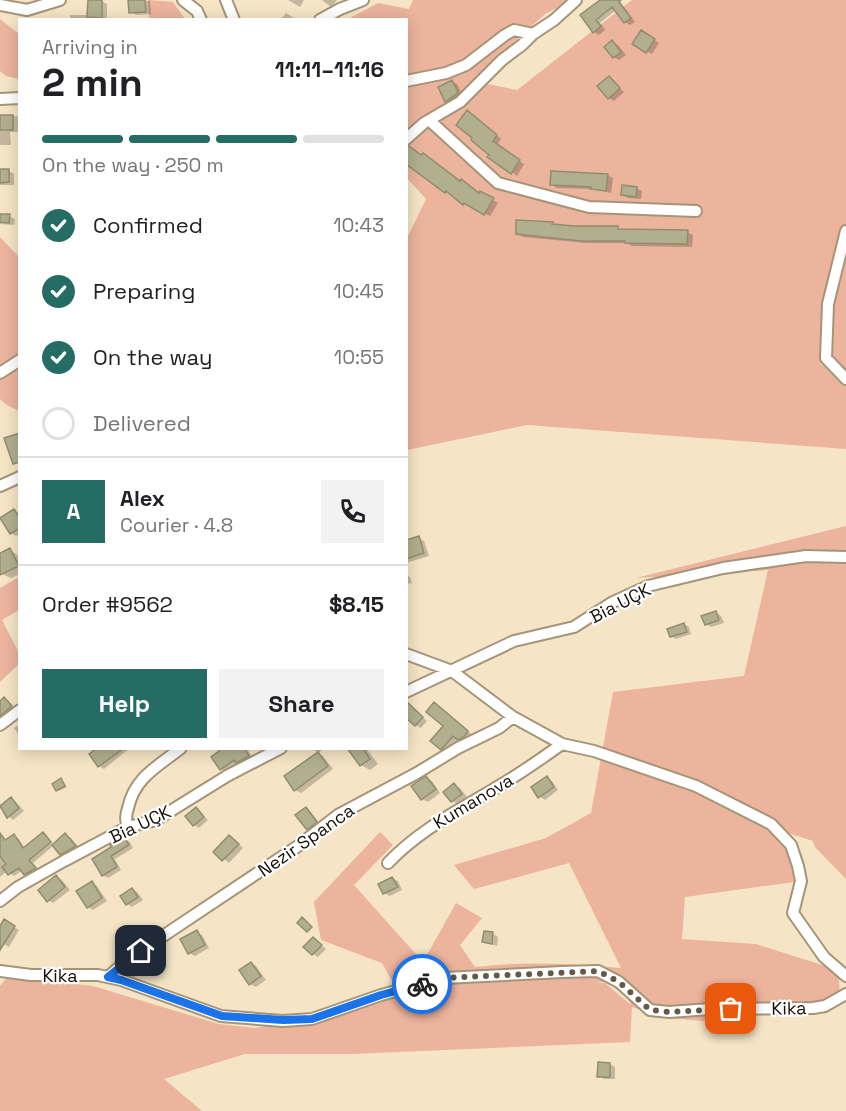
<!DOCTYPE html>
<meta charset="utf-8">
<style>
:root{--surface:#fff;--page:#f2f2f2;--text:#202124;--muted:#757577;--line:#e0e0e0;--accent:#256d64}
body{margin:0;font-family:"Space Grotesk",sans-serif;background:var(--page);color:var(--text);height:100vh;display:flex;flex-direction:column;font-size:22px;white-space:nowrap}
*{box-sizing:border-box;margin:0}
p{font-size:20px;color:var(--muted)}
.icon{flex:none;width:33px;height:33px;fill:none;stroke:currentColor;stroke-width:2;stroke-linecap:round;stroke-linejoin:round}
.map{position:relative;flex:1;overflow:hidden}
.side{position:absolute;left:18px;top:18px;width:390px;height:732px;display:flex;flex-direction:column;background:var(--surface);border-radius:0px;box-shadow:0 3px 15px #0003}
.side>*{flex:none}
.pin{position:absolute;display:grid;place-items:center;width:51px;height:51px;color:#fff;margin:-26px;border-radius:12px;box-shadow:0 3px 9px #0006}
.courier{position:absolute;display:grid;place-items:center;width:60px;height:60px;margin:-30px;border:4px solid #1a73e8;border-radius:50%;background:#fff;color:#222;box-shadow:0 2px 8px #0007}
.head em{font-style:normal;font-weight:600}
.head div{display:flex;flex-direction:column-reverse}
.head{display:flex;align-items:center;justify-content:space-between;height:102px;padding:0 24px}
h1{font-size:39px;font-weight:600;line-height:45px}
.bar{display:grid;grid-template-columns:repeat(4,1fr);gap:9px 6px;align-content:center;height:72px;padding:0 24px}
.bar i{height:8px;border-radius:4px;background:var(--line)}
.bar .selected{background:var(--accent)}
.bar p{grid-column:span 4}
.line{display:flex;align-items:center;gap:15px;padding:0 24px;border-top:2px solid var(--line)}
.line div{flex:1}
.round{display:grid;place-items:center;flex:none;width:63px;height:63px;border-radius:0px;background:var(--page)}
ol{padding:0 24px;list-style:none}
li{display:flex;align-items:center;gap:18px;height:66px}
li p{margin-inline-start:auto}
li .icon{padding:6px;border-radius:50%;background:var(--accent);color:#fff;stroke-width:4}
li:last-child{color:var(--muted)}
li i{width:33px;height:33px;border:3px solid var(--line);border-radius:50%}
.primary-button{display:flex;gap:12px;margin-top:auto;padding:12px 24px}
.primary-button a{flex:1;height:69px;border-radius:0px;background:var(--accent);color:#fff;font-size:24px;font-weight:600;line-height:69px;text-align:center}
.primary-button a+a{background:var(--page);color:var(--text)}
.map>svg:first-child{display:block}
</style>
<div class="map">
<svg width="846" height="1111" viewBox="0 0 846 1111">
<rect width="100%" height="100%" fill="#f5e5c6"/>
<path fill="#ecb39d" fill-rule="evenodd" d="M148,0l25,2 12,17h-36z
M413,0h159l-27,14 -73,67 45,9 115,-90h214v449l-319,-24 -120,25v-212l19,-39 -19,-21 -1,-158h-60l32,-17 31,6z
M0,19l19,15v45l-13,-3 -6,-5z
M0,237l19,20v154l-12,-6 -7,-6z
M846,526v353l-31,-32 -2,-6 -34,-11 22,51 -116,16 -3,42 74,5 82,26 2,23 -31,16 -106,12 -37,-3 -34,-11 -2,35 -278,12h-107l-81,25 38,32h-202v-125l8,-10 85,10 126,38 36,4 57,-9 8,4 80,-28 -18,-32 -61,-23 -7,-38 66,-70 13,13 -39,40 69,77 33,-59 26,15 -22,27 15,22c51,-6 96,-3 146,1l-52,-105 -95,26 -20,-24 92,-27 45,-25 22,-121 131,-16 24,-106 -132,8zM594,982h25l12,23 -26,-22z
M19,577v33l-17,10 17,33v11l-19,18v-94z"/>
<path fill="#0003" d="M130,0l20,1 1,13 -15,1 -5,-3z
M288,0h16l-4,7z
M322,0h15l-6,7z
M601,0h18l16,22 -5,3 -5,-3 -9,-12 -16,13 5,7 -6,5 -5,-3 -12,-16z
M102,1l5,3v16h-37v-5h19z
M286,13l5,3 5,4h-16z
M642,32l17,11 -7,11 -18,-10z
M612,42l6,3 8,10 -7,5 -5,-3 -8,-10z
M609,78l15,14 -10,9 -5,-3z
M452,81l5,3 6,12 -11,8 -6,-3z
M473,115l28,24 -4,6 27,19 -7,12 -26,-22z
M20,116v16h-10l1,13h-11v-28z
M406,147l74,47 1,-1 17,10 -8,13 -26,-12 -50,-37 -2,2 -6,-3z
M0,171h9l5,3v11h-14z
M607,175l6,3 -2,15 -18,-4 -36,-1 -5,-3z
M636,188l6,3 -1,8 -13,-1 -5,-3z
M0,215l9,1 6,3 -1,6 -14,-1z
M518,222l34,2 4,2 62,2 5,3 64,1 6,3 -1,12 -60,-1 -5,-3h-40l-64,-6 -6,-4z
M406,480l2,1v13h-2z
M14,511l6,3v20l-4,2 -5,-3z
M418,538l6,3 5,15 -23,7v-21z
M10,550l10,7v17l-9,4 -9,-4 -2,-5v-14z
M406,575l4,2 2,6 -6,1z
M716,612l5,4 3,7 -13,4 -5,-3z
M684,624l5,3 2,7 -15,5 -5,-3z
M4,699l12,11 -16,9v-16z
M435,704l38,31 -9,7 -5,-3 -12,13 -5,-3 3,-23z
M408,705l19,16 -6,7 -6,-3z
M20,724v12l-6,-8z
M100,748h30l-26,21 -5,-3z
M225,748h22l6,11 -11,6 -4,-2 -12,9 -5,-3z
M312,748h13l-7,5 5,3 10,13 -32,24 -6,-3 23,-37z
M349,748h17l12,16 -8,6 -9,-5z
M426,778l6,3 8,12 -12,9 -6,-3z
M547,778l5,3 6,9 -13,10 -6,-4z
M61,780l6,7 -8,4 -2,-1z
M454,785l6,3 7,9 -9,7 -6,-3 -7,-9z
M11,799l5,3 8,9 -11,9 -5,-4z
M196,809l12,11 -9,8 -5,-3z
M306,809l5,3 10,13 -8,7 -5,-3z
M0,833l7,8 7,-5 5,3 6,10 18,-15 11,11 12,-10 5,3 9,11 -13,8 -13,-12 -21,18 7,8 -10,5 -7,-6 -9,6 -7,-5 -7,6z
M124,839l6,3 3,6 -18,11 6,11 -13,8 -5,-3 -9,-16z
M235,840l8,8 -14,15 -14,-11z
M56,877l6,3 8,10 -17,13 -5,-3z
M392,878l6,3 4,9 -12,6 -6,-3z
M92,883l5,3 10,15 -14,9 -5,-3z
M132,889l5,3 6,8 -11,7 -5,-3 -5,-8z
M4,921l15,9 -10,17 -9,-5v-14z
M197,932l5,3 7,13 -14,8 -6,-3z
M493,934l5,3 -1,9 -13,-5z
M313,939l13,10 -8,8 -5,-3z
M139,963l6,7 -7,6 -3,-2z
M251,963l5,3 10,14 -10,7 -6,-3z
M599,1064h11l5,3v12h-11l-5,-3z"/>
<path fill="#b2af8f" stroke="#918e6f" stroke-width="1.5" d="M88,0h14v18l-15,-1z
M128,0h17l1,12 -17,1z
M600,0h21l-2,2 12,16 -7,5 -12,-16 -16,13 5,6 -8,7 -13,-18z
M641,30l14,9 -9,14 -14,-9z
M612,40l9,12 -8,6 -9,-11z
M609,76l11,12 -12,11 -11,-13z
M452,80l6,13 -13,9 -7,-15z
M467,110l30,25 -4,6 27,19 -9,14 -24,-17 2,-2 -18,-15 1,-2 -16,-13z
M0,115h13v15h-13z
M406,146h3l12,9 2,-2 37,28 1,-2 18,14 1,-2 14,7 -10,17 -20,-12 -1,2 -17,-14 -1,2 -39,-29z
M0,169h9v13l-9,1z
M551,171l57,3 -2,17 -16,-2 1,-2 -41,-2z
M622,185l15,2 -1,10 -15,-2z
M0,214h10l-1,9 -9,-1z
M516,220l37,2 -1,2 22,2h44v3l70,1 -1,14 -62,-1v-2h-44l-65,-7z
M20,433v29l-7,2 -9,-26z
M14,509l6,9v10l-10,6 -10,-16z
M419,536l5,17 -18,6v-19z
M10,548l9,18 -19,9v-22z
M716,611l3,9 -14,5 -4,-9z
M684,623l3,9 -17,5 -3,-8z
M4,697l8,9 -12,10v-15z
M406,701l17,16 -8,9 -9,-8z
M434,702l34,29 -4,6 -6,3 -5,-4 -12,14 -11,-9 13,-15 -17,-14z
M97,748h27l-26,19 -9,-13z
M223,748h21l5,8 -13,7 -2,-3 -14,10 -9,-13z
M347,748h16l7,11 -10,7z
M318,752l10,14 -34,25 -10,-15z
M426,776l10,13 -15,11 -10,-14z
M547,776l7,11 -16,11 -7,-11z
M61,778l4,8 -9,5 -4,-7z
M454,783l8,11 -11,8 -8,-10z
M11,797l8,11 -12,10 -7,-12z
M196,807l8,10 -11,9 -8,-10z
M306,807l11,15 -10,8 -12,-15z
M43,832l8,10 -22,18 7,8 -12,7 -5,-7 -11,7 -6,-8 4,-3 -6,-8v-23l5,7 9,-6 9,14z
M65,833l11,13 -16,9 -8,-10z
M229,835l10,9 -17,17 -9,-9z
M124,837l5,8 -18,11 6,11 -15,9 -10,-17 19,-12 -1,-2z
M56,875l9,12 -18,15 -9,-12z
M392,877l6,10 -15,7 -5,-10z
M92,881l10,17 -15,10 -11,-17z
M132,888l6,9 -12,8 -6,-9z
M302,917l10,10 -5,5 -10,-9z
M4,919l11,7 -15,24v-24z
M197,930l8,15 -17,9 -8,-15z
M484,931l9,1 -1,12 -10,-2z
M313,937l9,8 -10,10 -9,-8z
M139,962l5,6 -10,8 -5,-7z
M251,962l10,14 -12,9 -10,-15z
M598,1062l12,1v14h-13z"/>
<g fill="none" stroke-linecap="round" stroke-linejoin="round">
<g stroke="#a59578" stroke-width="14">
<path id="minor" d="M183,0l14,11 4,9
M226,0l8,20
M0,5l27,5 33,-10
M320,20l20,-11 23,-9
M406,81l40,-8 20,-8 39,-30 9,-5 19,4
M0,99l20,-1
M429,120l69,63 91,24 107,4
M406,139l18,-16 36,-21 42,-42 20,-15 11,-11 21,-14 22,-20
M846,231l-18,73 -2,54 20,21
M0,373l20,-13
M0,486l20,-9
M406,654l46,17 61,46 49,27 32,7 102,35 75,38 20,21 7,21 3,15 -8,32 31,44 22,19
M406,692l108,-51 60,-14 39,-25 35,-16 75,-18 83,-12 40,1
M0,725l20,-15
M128,827c-3,-7 -2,-12 0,-19 7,-31 29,-41 53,-60
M388,863c32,-34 72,-53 111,-77 22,-13 42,-27 63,-42
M0,901l18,-14 46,-26 64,-34 28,-7 71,-44 54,-28
M0,971l31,4h67l23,5 100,36 62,5 29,-2 69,-24 63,-17 118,-6 36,-1 21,11 31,28 19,2 41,-3 103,-1 12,-2 21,-12
M108,977l17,-15 47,-32 126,-84 40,-31 79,-42 41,-25 41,-20 14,-11"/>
</g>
<use href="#minor" stroke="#fff" stroke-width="10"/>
</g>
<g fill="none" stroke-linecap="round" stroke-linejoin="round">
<path stroke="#635a49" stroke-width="6" stroke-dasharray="0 10.8" d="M422,984l22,-6 154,-7 21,11 31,28 19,2 62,-3"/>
<path stroke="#1a73e8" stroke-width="8" d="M141,951l-33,26 13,3 101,36 61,4 29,-1 69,-24 41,-11"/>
</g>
<g text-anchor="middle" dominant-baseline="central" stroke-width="4.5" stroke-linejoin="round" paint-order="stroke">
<g font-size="18" fill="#140f05" stroke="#fff">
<text transform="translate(620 603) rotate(-27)">Bia UÇK</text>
<text transform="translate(473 801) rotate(-31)">Kumanova</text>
<text transform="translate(140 824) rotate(-25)">Bia UÇK</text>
<text transform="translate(306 840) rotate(-35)">Nezir Spanca</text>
<text x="60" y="975">Kika</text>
<text transform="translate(789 1008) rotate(-1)">Kika</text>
</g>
</g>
</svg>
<div class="pin" style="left:731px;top:1009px;background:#ea580c"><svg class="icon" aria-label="bag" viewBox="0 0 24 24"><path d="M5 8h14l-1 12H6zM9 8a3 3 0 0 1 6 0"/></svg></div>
<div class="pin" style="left:141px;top:951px;background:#1f2937"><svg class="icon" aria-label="home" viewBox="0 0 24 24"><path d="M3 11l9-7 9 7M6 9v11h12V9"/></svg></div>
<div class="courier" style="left:422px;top:984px"><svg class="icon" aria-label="bike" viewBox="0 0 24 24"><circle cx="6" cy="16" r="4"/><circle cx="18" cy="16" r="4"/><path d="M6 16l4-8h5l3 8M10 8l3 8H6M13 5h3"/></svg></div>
<section class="side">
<div class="head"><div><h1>2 min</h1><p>Arriving in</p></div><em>11:11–11:16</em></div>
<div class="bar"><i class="selected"></i><i class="selected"></i><i class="selected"></i><i></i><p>On the way · 250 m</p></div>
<ol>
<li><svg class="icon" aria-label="check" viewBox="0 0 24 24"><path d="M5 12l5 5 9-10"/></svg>Confirmed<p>10:43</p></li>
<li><svg class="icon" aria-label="check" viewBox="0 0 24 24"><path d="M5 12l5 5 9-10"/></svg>Preparing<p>10:45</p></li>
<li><svg class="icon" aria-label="check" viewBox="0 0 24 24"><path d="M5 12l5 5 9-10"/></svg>On the way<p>10:55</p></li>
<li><i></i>Delivered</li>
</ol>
<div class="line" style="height:108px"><b class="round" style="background:var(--accent);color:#fff">A</b><div><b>Alex</b><p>Courier · 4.8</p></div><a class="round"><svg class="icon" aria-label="phone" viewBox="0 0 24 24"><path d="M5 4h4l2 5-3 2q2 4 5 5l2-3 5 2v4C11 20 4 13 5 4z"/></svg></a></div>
<div class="line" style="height:78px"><div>Order #9562</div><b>$8.15</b></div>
<div class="primary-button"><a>Help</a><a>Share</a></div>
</section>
</div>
